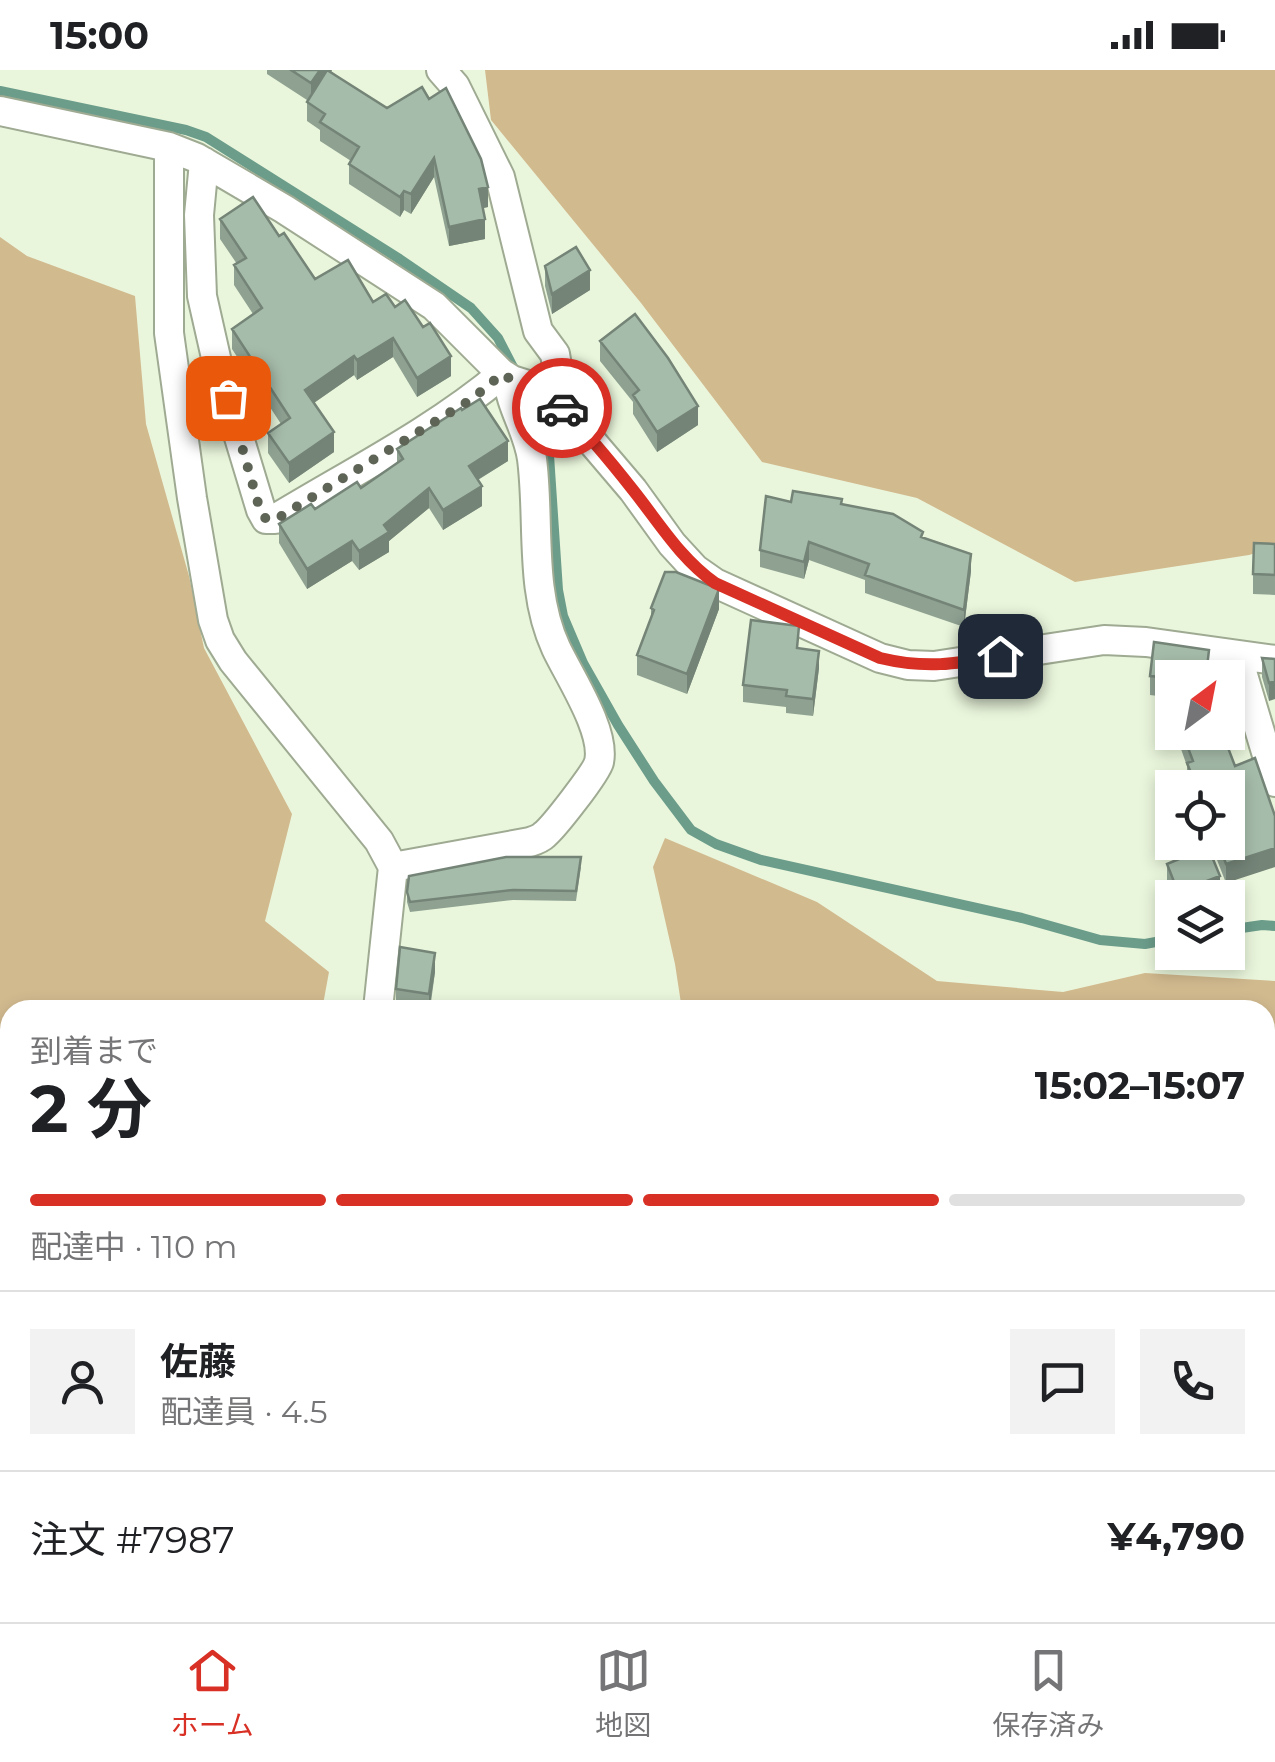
<!DOCTYPE html>
<html lang="ja">
<meta charset="utf-8">
<style>
:root{--surface:#fff;--page:#f2f2f2;--text:#202124;--muted:#757577;--line:#e0e0e0;--accent:#d93025}
body{margin:0;font-family:Montserrat,"Noto Sans JP",sans-serif;background:var(--page);color:var(--text);height:100vh;display:flex;flex-direction:column;font-size:38px;white-space:nowrap}
*{box-sizing:border-box;margin:0}
p{font-size:32px;color:var(--muted)}
.icon{flex:none;width:55px;height:55px;fill:none;stroke:currentColor;stroke-width:2;stroke-linecap:round;stroke-linejoin:round}
.map{position:relative;flex:1;overflow:hidden}
.drawer{position:absolute;left:0px;top:930px;width:1275px;height:622px;display:flex;flex-direction:column;background:var(--surface);border-radius:30px 30px 0 0;box-shadow:0 5px 15px #0003}
.drawer>*{flex:none}
.needle{width:65px;rotate:32deg}
.fabs{position:absolute;left:1155px;top:590px;display:grid;gap:20px}
.fabs a{display:grid;place-items:center;width:90px;height:90px;border-radius:0px;background:var(--surface);box-shadow:0 5px 15px #0003;font-size:50px}
.pin{position:absolute;display:grid;place-items:center;width:85px;height:85px;color:#fff;margin:-42px;border-radius:20px;box-shadow:0 5px 15px #0006}
.courier{position:absolute;display:grid;place-items:center;width:100px;height:100px;margin:-50px;border:8px solid #d93025;border-radius:50%;background:#fff;color:#222;box-shadow:0 2px 12px #0007}
.headline em{font-style:normal;font-weight:700}
.headline div{display:flex;flex-direction:column-reverse}
.headline{display:flex;align-items:center;justify-content:space-between;height:170px;padding:0 30px}
h1{font-size:65px;font-weight:700;line-height:75px}
.bar{display:grid;grid-template-columns:repeat(4,1fr);gap:15px 10px;align-content:center;height:120px;padding:0 30px}
.bar i{height:12px;border-radius:8px;background:var(--line)}
.bar .on{background:var(--accent)}
.bar p{grid-column:span 4}
.line{display:flex;align-items:center;gap:25px;padding:0 30px;border-top:2px solid var(--line)}
.line div{flex:1}
.round{display:grid;place-items:center;flex:none;width:105px;height:105px;border-radius:0px;background:var(--page)}
.status{display:flex;justify-content:space-between;align-items:center;height:70px;padding:0 50px;background:var(--surface);direction:ltr}
.status svg{height:28px;fill:currentColor}
.tabs{display:flex;justify-content:space-around;align-items:center;height:140px;border-top:2px solid var(--line);background:var(--surface);font-size:28px;color:var(--muted)}
.tabs a{display:grid;justify-items:center;gap:5px}
.tabs .on{color:var(--accent)}
.map>svg:first-child{display:block}
</style>
<div class="status"><b>15:00</b><svg viewBox="0 0 49 12"><path d="M0 12V9h3v3zM5 12V6h3v6zM10 12V3h3v9zM15 12V0h3v12zM26 1h20v11H26zM47 4h2v5h-2z"/></svg></div>
<div class="map">
<svg width="1275" height="1552" viewBox="0 0 1275 1552">
<rect width="100%" height="100%" fill="#eaf6dc"/>
<path fill="#d2ba8f" d="M485,0h790v477l-26,8 -174,27 -158,-84 -155,-36 -121,-159 -150,-183z
M0,167l27,19 108,40 11,128 43,152 15,72 88,166 -27,107 64,51 -7,38h-312v218l-10,-10z
M665,768l152,64 120,79 126,11 82,-19 130,8v641h-568l-2,-9 560,-1v-602h-583l-7,-46 -22,-97z
M473,1542l2,10h-363l-2,-9z"/>
<g fill="none" stroke-linecap="round" stroke-linejoin="round">
<path stroke="#6c9d8b" stroke-width="10" d="M0,21l186,39 20,7 192,121 73,50 27,30 17,33
M525,320l24,65 9,135 5,26 20,47 35,62 36,56 37,49 25,14 45,16 261,58 78,22 45,4 27,-5
M1228,860l34,-5 13,1"/>
<g stroke="#9faa92" stroke-width="32">
<path id="minor" d="M441,0l14,16 45,91 38,154 17,23 3,18 -6,29
M0,41l169,36 28,11 87,51 150,97 67,67 11,7 22,7 30,22 69,81 39,54 23,25 20,14 165,75 28,7 26,1 170,-26 42,2 129,18
M169,77v186l23,165 21,122 7,20 13,21 146,180 14,26 -15,142
M204,92l-5,53 3,81 17,75 42,139 5,9h9c76,-46 159,-88 227,-145
M1237,585l38,127
M393,797l137,-25c3,-1 11,-4 14,-7 10,-8 52,-62 55,-73 7,-31 -30,-86 -43,-114 -27,-58 -16,-127 -24,-189 -4,-29 -22,-53 -24,-81"/>
</g>
<use href="#minor" stroke="#fff" stroke-width="28"/>
</g>
<path fill="#8fa292" d="M267,0h65l-1,1 157,136 -5,1 2,31 -36,7 -15,-69 -23,37 -7,-4 -4,7 -51,-33v-20l2,-3 -31,-20v-11l-13,-9v-21l-40,-26z
M220,149l59,17 36,43 58,23 22,5 56,69 -34,21 -24,-40 -36,23 -3,-5 -40,28 20,49 -45,31 -21,-30v-20l13,-9 -49,-75v-20l21,-15 -19,-29v-20l3,-1 -17,-25z
M545,196l45,24 -38,24 -7,-28z
M600,271l98,84 -41,27 -24,-38v-12l-33,-41z
M397,379l111,12 -30,19 4,26 -39,24 -14,-22 -40,33v11l-30,18 -7,-9 -45,28 -28,-46v-19l36,-15 46,-21 36,-24z
M791,432l51,3 81,33 48,33 -7,56 -99,-34v-13l-56,-20 -5,19 -44,-12v-17z
M1275,474v51l-22,-1v-20z
M651,538l68,1 -32,85 -50,-19v-20l14,-36z
M1154,572l55,8 -1,26 21,-7 7,25v19l-8,1v-36h-56v48l-2,-6 -10,1 -2,-25 -8,-1v-19z
M799,578l20,20 -6,48 -27,-3v-6l-43,-5v-17z
M1262,588l13,1 -6,42 -7,-24z
M1175,662h47l13,34 -9,117 -16,-41h18v-54h-38l-3,-6v-16z
M1167,794l53,32 -5,2h-42l-6,-14z
M581,797l-5,34 -63,-1 -103,12 -3,-10v-10z
M435,902l-5,38 -34,-1v-20z"/>
<path fill="#748477" d="M320,0h12l-21,33v-20z
M434,88v19l-23,37v-20z
M488,117v20l-9,2v-20z
M404,121v19l-4,7v-20z
M485,149v20l-36,7v-19z
M590,200v20l-38,24v-20z
M393,268v19l-36,23v-20z
M354,286v19l-49,34v-19z
M451,286v20l-34,21v-19z
M698,336v19l-41,27v-20z
M334,362v20l-45,31v-20z
M508,371v20l-39,24v-19z
M482,416v20l-39,24v-20z
M429,418v20l-40,33v11l-30,18v-19l25,-26z
M352,471v20l-45,28v-20z
M809,472v18l-5,19v-17z
M971,484v17l-7,56v-17z
M719,519v20l-32,85v-20z
M819,581v17l-6,48v-17z
M1275,611v18l-6,2v-18z
M1275,778v19l-49,16v-19z
M1220,806v20l-5,2h-37v-6z
M435,883v19l-6,38v-16z"/>
<path fill="#a6bcaa" stroke="#748477" stroke-width="2.5" d="M291,0h29l-9,13z
M327,0l60,38 35,-21 7,12 17,-11 35,71 7,28 -9,2 6,30 -36,8 -15,-69 -23,36 -7,-3 -4,6 -51,-33 10,-17 -39,-25 5,-8 -18,-12z
M253,127l26,39 5,-3 31,46 33,-19 25,42 13,-8 9,13 10,-7 18,27 7,-4 21,33 -34,22 -24,-40 -36,22 -3,-4 -49,34 29,42 -45,31 -21,-30 22,-15 -58,-89 30,-21 -28,-43 12,-7 -26,-39z
M576,177l14,23 -38,24 -7,-28z
M635,244l33,44 30,48 -41,26 -24,-37 6,-5 -39,-49z
M480,329l28,42 -39,25 13,20 -39,24 -14,-22 -45,37 5,7 -30,19 -7,-10 -45,28 -28,-45 32,-20 4,5 42,-27 4,6 42,-29 -6,-10 64,-41 1,2z
M793,421l49,8 -1,5 52,10 30,18 -2,5 50,17 -7,56 -99,-35 4,-11 -60,-22 -5,20 -44,-12 6,-54 25,6z
M1254,473l21,1v31l-22,-1z
M665,502h11l43,17 -32,85 -50,-19 17,-45 -3,-2z
M751,550l48,6 -2,22 22,3 -6,48 -27,-3 1,-6 -44,-5z
M1154,572l55,8 -3,26 23,-7 7,25 -8,1v-17h-56v29l-2,-6 -10,1 -2,-9 8,-3 -5,-13 -11,-1z
M1262,588l13,1v22l-6,2z
M1182,662h40l13,34 20,-8 20,58v32l-49,16 -8,-22h10v-54h-31l-10,-25 6,-2z
M1208,777l12,29 -42,16 -11,-28z
M506,787h75l-5,34 -63,-1 -103,12 -3,-10 2,-16z
M400,877l35,6 -6,41 -33,-5z"/>
<g fill="none" stroke-linecap="round" stroke-linejoin="round">
<path stroke="#5e6556" stroke-width="10" stroke-dasharray="0 18" d="M228,328l32,112 6,9 9,1 197,-121 30,-25 10,6 22,7 28,21"/>
<path stroke="#d93025" stroke-width="12" d="M562,338c25,25 49,54 71,82 27,34 47,68 82,93l165,75c46,11 75,6 120,-2"/>
</g>
</svg>
<div class="fabs">
<a><svg class="needle" viewBox="-14 -14 28 28"><path d="M0-13l5 13h-10z" fill="#e53935"/><path d="M0 13l5-13h-10z" fill="#757577"/></svg></a>
<a><svg class="icon" aria-label="locate" viewBox="0 0 24 24"><circle cx="12" cy="12" r="6"/><path d="M12 2v4M12 18v4M2 12h4M18 12h4"/></svg></a>
<a><svg class="icon" aria-label="layers" viewBox="0 0 24 24"><path d="M12 4l9 5-9 5-9-5zM3 14l9 5 9-5"/></svg></a>
</div>
<div class="pin" style="left:228px;top:328px;background:#ea580c"><svg class="icon" aria-label="bag" viewBox="0 0 24 24"><path d="M5 8h14l-1 12H6zM9 8a3 3 0 0 1 6 0"/></svg></div>
<div class="pin" style="left:1000px;top:586px;background:#1f2937"><svg class="icon" aria-label="home" viewBox="0 0 24 24"><path d="M3 11l9-7 9 7M6 9v11h12V9"/></svg></div>
<div class="courier" style="left:562px;top:338px"><svg class="icon" aria-label="car" viewBox="0 0 24 24"><path d="M5 17H2v-5l4-1 3-4h7l3 4 3 1v5h-3M9 17h6M6 11h13"/><circle cx="7" cy="17" r="2"/><circle cx="17" cy="17" r="2"/></svg></div>
<section class="drawer">
<div class="headline"><div><h1>2 分</h1><p>到着まで</p></div><em>15:02–15:07</em></div>
<div class="bar"><i class="on"></i><i class="on"></i><i class="on"></i><i></i><p>配達中 · 110 m</p></div>
<div class="line" style="height:180px"><a class="round"><svg class="icon" aria-label="person" viewBox="0 0 24 24"><circle cx="12" cy="8" r="4"/><path d="M4 21q1-7 8-7t8 7"/></svg></a><div><b>佐藤</b><p>配達員 · 4.5</p></div><a class="round"><svg class="icon" aria-label="chat" viewBox="0 0 24 24"><path d="M4 5h16v11H9l-5 4z"/></svg></a><a class="round"><svg class="icon" aria-label="phone" viewBox="0 0 24 24"><path d="M5 4h4l2 5-3 2q2 4 5 5l2-3 5 2v4C11 20 4 13 5 4z"/></svg></a></div>
<div class="line" style="height:130px"><div>注文 #7987</div><b>¥4,790</b></div>
</section>
</div>
<nav class="tabs">
<a class="on"><svg class="icon" aria-label="home" viewBox="0 0 24 24"><path d="M3 11l9-7 9 7M6 9v11h12V9"/></svg>ホーム</a>
<a><svg class="icon" aria-label="map" viewBox="0 0 24 24"><path d="M3 6l6-2 6 2 6-2v14l-6 2-6-2-6 2zM9 4v14M15 6v14"/></svg>地図</a>
<a><svg class="icon" aria-label="saved" viewBox="0 0 24 24"><path d="M7 4h10v16l-5-4-5 4z"/></svg>保存済み</a>
</nav>
